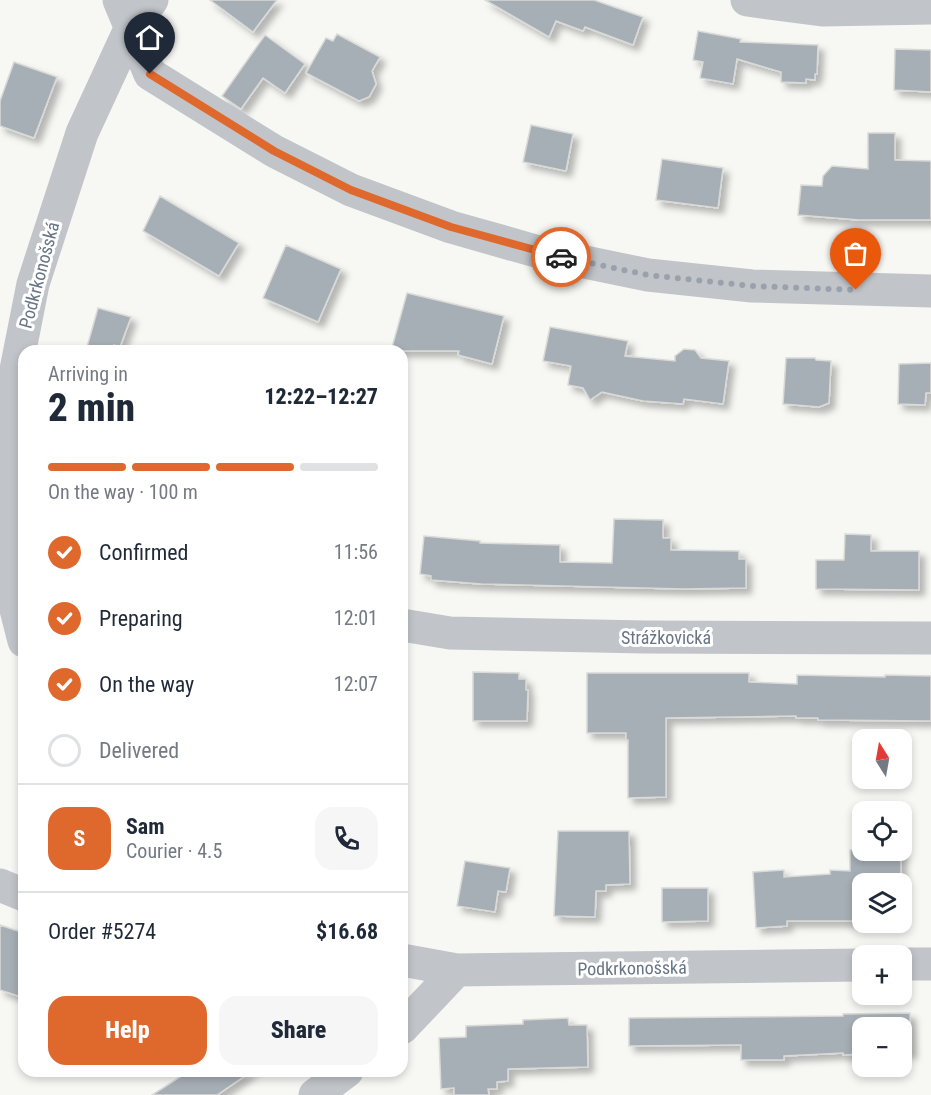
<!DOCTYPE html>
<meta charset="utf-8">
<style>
:root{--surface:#fff;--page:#f6f6f7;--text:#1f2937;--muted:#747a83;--line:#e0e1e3;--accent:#df682d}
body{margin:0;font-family:"Roboto Condensed",sans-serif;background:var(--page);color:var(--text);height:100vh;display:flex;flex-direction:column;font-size:22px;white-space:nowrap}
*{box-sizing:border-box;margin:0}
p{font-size:20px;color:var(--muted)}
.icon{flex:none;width:33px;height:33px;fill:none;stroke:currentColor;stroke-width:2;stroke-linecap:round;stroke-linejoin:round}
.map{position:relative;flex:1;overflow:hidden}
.sheet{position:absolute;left:18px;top:345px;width:390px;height:732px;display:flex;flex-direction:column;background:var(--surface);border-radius:18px;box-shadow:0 3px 9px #0003}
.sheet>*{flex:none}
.needle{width:39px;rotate:349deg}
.tools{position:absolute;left:852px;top:729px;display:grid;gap:12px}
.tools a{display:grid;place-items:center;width:60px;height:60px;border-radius:12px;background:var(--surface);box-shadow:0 3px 9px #0003;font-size:30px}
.pin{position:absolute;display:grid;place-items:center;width:51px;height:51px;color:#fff;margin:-62px -26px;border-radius:50% 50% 50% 0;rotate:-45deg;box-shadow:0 0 6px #0007}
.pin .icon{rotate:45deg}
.courier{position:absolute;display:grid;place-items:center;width:60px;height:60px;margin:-30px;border:4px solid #df682d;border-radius:50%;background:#fff;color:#222;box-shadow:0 2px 8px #0007}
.head em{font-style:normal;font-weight:800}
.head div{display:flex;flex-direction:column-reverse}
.head{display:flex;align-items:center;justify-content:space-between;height:102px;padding:0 30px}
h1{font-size:39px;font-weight:800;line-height:45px}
.bar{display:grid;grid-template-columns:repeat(4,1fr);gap:9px 6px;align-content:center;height:72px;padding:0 30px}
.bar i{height:8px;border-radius:4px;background:var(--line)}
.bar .on{background:var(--accent)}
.bar p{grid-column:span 4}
.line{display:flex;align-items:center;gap:15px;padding:0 30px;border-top:2px solid var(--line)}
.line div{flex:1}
.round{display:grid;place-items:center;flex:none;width:63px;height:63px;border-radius:18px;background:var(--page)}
ol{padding:0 30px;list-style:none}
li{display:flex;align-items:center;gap:18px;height:66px}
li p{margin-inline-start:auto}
li .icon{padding:6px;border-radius:50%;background:var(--accent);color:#fff;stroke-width:4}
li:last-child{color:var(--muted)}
li i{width:33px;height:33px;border:3px solid var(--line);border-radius:50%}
.button{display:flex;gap:12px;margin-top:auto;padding:12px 30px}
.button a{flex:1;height:69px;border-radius:18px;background:var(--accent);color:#fff;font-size:24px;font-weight:800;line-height:69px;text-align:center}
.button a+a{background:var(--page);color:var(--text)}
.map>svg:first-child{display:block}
</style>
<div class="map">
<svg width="931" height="1095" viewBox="0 0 931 1095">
<defs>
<filter id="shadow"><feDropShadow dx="5.5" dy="5.5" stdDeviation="3" flood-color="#0004"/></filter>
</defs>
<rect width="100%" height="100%" fill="#f7f7f4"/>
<path fill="#a7afb6" stroke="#d9d9d7" stroke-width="1.5" filter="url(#shadow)" d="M210,0h67l-24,32z
M485,0h109l49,17 -10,28 -48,-18 -2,4 -27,-10 -7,16z
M698,31l43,8 -1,3 78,3 -1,29h-2v6l-9,-1v4l-25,-1v-10l-44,-13 -4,25 -33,-6 3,-16 -10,-2z
M337,34l43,23 -8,14 4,13 -7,13 -10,4 -53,-28 20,-35 7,3z
M265,35l40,29 -20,29 -22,-15 -22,31 -19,-13z
M895,49l36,1v42l-37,-2z
M14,62l43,15 -23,61 -34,-12v-25z
M531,125l42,9 -7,37 -43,-9z
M868,133h27v27l36,1v59h-72l-61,-5 3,-30 21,1 1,-10 9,-10 36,3z
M662,159l61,9 -5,40 -62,-8z
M160,196l79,47 -20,33 -76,-45z
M286,245l55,24 -23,53 -55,-24z
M407,293l97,23 -12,48 -34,-9 1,-4h-68z
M98,308l33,9 -11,30 -6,-2 -1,6h-10l-16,-4z
M550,327l78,14 -3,15 50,5v-5l9,-7 11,1 6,8 28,3 -6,43 -39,-5 -1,5 -40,-3 -41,-9 -12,8 -7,-12 -15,-3 3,-19 -28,-5z
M786,358h29l1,2 15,1 -2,42 -10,4 -36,-3z
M931,363v30h-5l-1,12 -27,-1 1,-40z
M614,519l49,1v18h8v12l68,1v8h7v29l-63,1 -202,-5 -50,-4v-4l-11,-2 4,-38 56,5v2l80,2v17l52,1z
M845,534l26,1v16h48v39l-103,-1v-29h28z
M473,672l46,1v6h7v11h2l-1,31h-54z
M587,673h162v9l48,2v-9l88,2v-2l46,1v45l-113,-1v-2h-22v-2l-130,2v79l-38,1v-58h-2v-7h-39z
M558,831h71l1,53 -24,1v6h-10l-1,26 -41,-1z
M850,850h51v34h-39v24h-8v13h-67v5l-31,2 -3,-56 31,-2v7l46,-3v-4l20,1z
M465,861l45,7 -4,24 -8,-1 -3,21 -38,-6z
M662,888h46v33l-46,1z
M0,925l24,8v65l-24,-8z
M910,1013l1,40h-9v-25h-40v26l-19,1v-2l-59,3v4h-43v-15l-112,1v-28l214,-2v-2z
M568,1018l1,7h18l1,42 -80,2v12l-11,1v7h-9l1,6h-35v-7l-13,1 -2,-51 27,-1v-11l57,-2v-4z
M189,1071h63l-35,24h-65z"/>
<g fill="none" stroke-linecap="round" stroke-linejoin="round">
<path stroke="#c1c4c8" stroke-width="33" d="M119,0l31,74 124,77 77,39 100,37 95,27 102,21 104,11 179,5
M747,0l75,10 109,-2
M402,625l48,8 195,4 286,1
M24,641l-14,-55 -6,-58 6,-128 23,-116 49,-151 49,-106 21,-27
M0,885l24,10
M402,960l55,10 405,-5
M902,964h29
M402,1028l55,-58
M315,1095l32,-24"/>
</g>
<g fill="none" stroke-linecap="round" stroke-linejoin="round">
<path stroke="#99a2ac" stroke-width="6" stroke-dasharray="0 10.8" d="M561,257l87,18 104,11 104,4"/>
<path stroke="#df682d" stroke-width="8" d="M150,74l124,77 77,39 100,37 110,30"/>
</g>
<g text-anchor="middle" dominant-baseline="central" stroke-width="6" stroke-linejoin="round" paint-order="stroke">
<g font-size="18" fill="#677585" stroke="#fff">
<text transform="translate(39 275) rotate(-75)">Podkrkonošská</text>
<text x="666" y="637">Strážkovická</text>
<text transform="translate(632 968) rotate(-1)">Podkrkonošská</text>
</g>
</g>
</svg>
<div class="tools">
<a><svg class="needle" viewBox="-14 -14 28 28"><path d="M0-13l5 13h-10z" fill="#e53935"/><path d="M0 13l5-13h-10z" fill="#747a83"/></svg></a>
<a><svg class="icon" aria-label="locate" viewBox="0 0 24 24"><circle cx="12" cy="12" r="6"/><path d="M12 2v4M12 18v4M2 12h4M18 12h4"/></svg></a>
<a><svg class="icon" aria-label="layers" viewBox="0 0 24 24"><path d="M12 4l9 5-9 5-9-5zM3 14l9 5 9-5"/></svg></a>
<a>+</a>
<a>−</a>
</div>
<div class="pin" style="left:856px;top:290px;background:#ea580c"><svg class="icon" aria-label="bag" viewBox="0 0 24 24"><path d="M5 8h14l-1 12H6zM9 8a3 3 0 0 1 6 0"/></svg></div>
<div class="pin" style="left:150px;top:74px;background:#1f2937"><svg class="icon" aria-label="home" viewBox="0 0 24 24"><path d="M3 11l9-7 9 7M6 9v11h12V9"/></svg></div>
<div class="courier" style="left:561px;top:257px"><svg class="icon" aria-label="car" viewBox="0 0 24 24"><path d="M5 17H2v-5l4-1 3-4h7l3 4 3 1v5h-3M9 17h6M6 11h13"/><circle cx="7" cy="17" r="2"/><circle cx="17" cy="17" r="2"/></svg></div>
<section class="sheet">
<div class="head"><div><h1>2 min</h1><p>Arriving in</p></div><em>12:22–12:27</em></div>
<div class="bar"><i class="on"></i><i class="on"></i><i class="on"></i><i></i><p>On the way · 100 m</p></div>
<ol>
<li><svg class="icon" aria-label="check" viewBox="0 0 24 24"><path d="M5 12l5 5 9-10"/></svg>Confirmed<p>11:56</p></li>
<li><svg class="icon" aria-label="check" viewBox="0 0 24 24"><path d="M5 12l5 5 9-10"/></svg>Preparing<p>12:01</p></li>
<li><svg class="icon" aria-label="check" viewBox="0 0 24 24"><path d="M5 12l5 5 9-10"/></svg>On the way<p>12:07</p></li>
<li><i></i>Delivered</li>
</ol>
<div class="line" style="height:108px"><b class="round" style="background:var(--accent);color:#fff">S</b><div><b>Sam</b><p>Courier · 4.5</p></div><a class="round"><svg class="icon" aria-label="phone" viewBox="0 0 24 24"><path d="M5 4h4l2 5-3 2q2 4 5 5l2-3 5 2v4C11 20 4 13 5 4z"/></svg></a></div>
<div class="line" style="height:78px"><div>Order #5274</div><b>$16.68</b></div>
<div class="button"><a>Help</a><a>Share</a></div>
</section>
</div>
